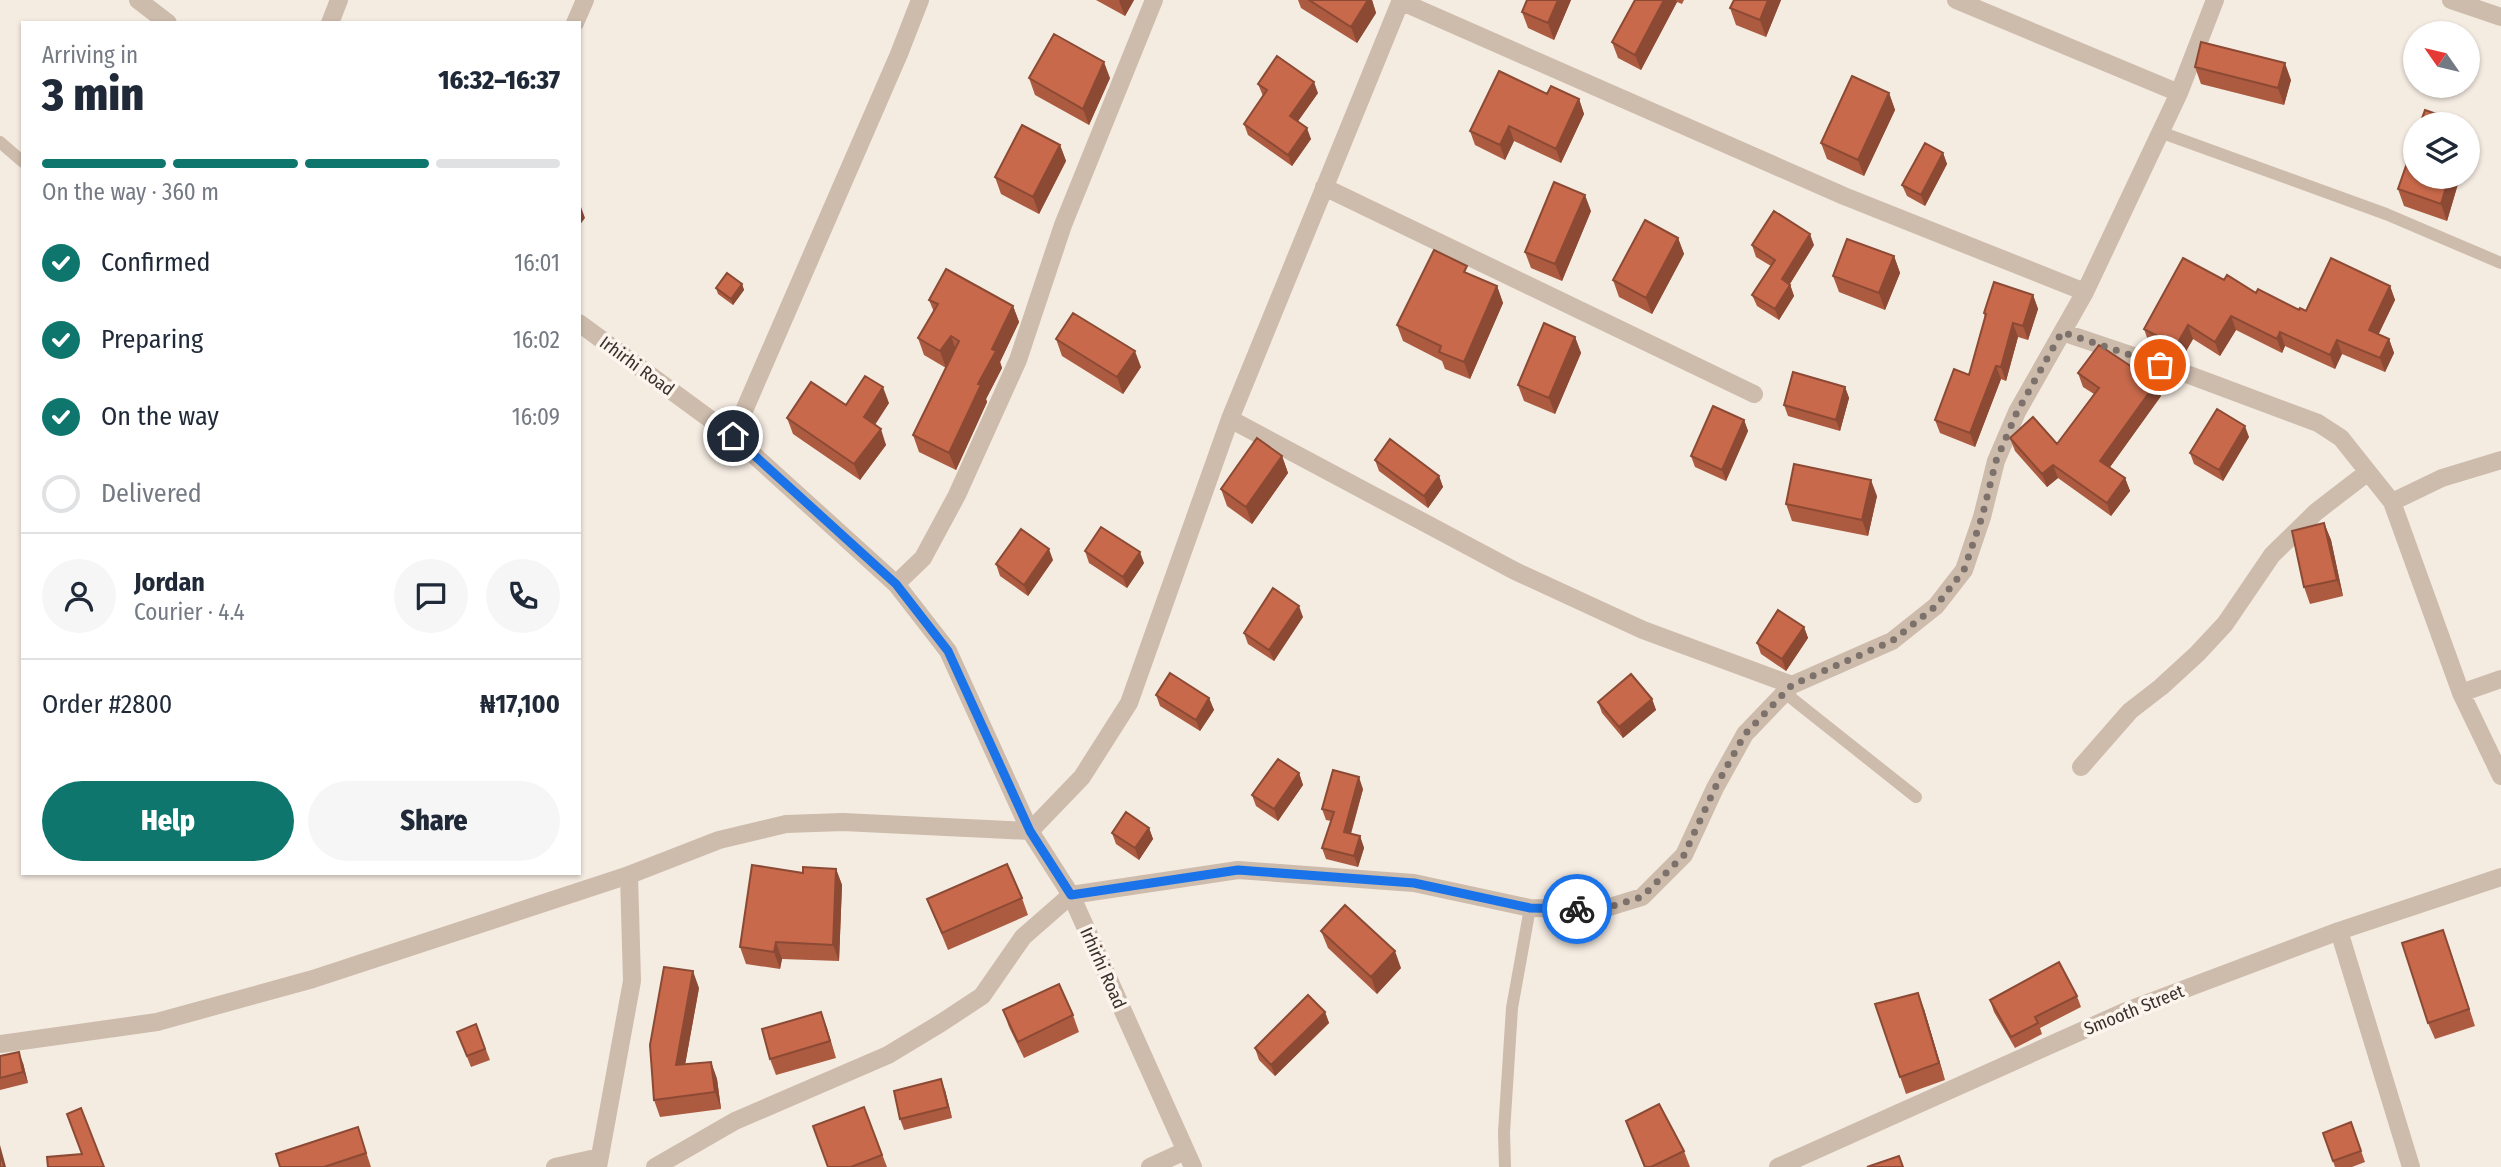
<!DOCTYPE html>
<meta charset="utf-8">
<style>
:root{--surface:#fff;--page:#f6f6f7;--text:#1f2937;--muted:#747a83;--line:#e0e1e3;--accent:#0f766e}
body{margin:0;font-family:"Fira Sans Condensed",sans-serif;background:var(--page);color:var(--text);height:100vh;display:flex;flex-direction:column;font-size:26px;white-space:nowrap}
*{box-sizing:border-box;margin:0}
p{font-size:23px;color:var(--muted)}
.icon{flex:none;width:38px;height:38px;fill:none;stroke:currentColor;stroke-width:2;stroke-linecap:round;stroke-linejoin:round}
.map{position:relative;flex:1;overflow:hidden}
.drawer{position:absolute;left:21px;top:21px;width:560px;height:854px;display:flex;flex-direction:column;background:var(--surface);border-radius:0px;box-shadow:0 2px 5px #0004}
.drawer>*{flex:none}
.needle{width:46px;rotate:304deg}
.controls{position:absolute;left:2403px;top:21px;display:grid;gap:14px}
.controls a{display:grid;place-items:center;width:77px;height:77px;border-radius:50%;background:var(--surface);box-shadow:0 2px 5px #0004;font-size:35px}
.pin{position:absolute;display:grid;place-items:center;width:60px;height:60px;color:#fff;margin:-30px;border:4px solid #fff;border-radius:50%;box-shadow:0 2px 7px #0007}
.courier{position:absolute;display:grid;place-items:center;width:70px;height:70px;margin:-35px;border:5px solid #1a73e8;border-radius:50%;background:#fff;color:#222;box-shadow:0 2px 9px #0007}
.head em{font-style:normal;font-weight:800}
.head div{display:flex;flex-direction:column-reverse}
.head{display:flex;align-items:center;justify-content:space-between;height:119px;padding:0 21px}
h1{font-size:46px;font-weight:800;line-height:52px}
.bar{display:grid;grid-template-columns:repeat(4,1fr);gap:10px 7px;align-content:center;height:84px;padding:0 21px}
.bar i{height:9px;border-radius:5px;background:var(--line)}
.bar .current{background:var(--accent)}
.bar p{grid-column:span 4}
.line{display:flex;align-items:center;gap:18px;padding:0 21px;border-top:2px solid var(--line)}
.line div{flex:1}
.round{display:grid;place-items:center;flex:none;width:74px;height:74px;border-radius:37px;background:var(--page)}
ol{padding:0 21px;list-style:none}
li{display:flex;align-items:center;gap:21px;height:77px}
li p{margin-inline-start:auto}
li .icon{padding:7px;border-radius:50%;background:var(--accent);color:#fff;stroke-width:4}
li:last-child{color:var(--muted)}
li i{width:38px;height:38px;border:4px solid var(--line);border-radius:50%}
.primary-button{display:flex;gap:14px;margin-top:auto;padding:14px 21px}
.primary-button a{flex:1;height:80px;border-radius:42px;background:var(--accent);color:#fff;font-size:28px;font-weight:800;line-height:80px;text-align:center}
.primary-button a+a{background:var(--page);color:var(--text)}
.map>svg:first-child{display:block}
</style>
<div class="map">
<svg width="2501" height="1167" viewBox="0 0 2501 1167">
<rect width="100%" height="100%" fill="#f4ebe1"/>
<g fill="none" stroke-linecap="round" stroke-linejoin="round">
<path stroke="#cdbbac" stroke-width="12" d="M2160,132l226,82 115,49
M0,142l23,20
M1785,693l131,104
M1505,1167l-1,-35 8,-124 18,-100"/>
<path stroke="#cdbbac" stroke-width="18" d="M1956,0l223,93
M2451,0l50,17
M1400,1l444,195 241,96
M330,23l9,-23
M575,23l10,-23
M1324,187l430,207
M2062,332l122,41 134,50 23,15 27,34
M1230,419l285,152 128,59 149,55
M733,436l166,-382 21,-54
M2501,460l-59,18 -50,24 69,191 40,83
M896,584l27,-26 34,-63 61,-135 45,-135 91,-225
M2461,693l40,-14
M2081,767l49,-56 31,-24 36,-33 28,-30 47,-69 44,-43 52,-40 24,30
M1030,831l52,-54 47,-74 101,-284 171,-419
M2339,931l72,236
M555,1167l45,-10
M598,1167l34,-186 -3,-106
M655,1167l80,-46 153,-66 53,-32 41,-27 41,-59 48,-42 167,-25 176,13 116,25 73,1 39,-12 42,-42 31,-67 30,-54 47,-49 100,-44 44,-35 28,-36 18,-53 14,-56 21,-49 68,-120 94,-199 36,-93
M1150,1167l35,-16
M1778,1167l346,-155 215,-81 162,-54"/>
<path stroke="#cdbbac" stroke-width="18" d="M138,0l30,23
M579,323l154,113 163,148 52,67 82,180 41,64 122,272
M0,1044l157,-22 156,-43 316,-104 90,-35 67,-16 57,-2 187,9"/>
</g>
<path fill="#ac5a40" d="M1096,0h38l-9,16z
M1298,0h74l4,13 -19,30 -56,-35z
M1527,0h44l-17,40 -26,-12 -6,-16z
M1635,0h49l-2,4 -5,-2 -36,68 -23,-12 -6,-16z
M1734,0h47l-15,37 -30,-12 -6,-17z
M2195,67l96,13 -7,25 -83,-21z
M1029,78h81l-21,47 -54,-30z
M1258,84l60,9 -20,28 13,18 -19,27 -44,-31 -4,-11 19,-28z
M1889,93l6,17 -31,66 -37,-17 -6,-16z
M1547,94l32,5 5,15 -23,49 -47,-22 -9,19 -30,-15 -5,-14z
M1060,145l6,16 -27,53 -38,-20 -6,-17z
M1943,153l4,11 -22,42 -18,-10 -5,-11z
M2415,177h45l-13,44 -43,-15 -6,-17z
M1591,211l-29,70 -31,-13 -6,-16z
M1678,238l6,16 -32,60 -33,-17 -6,-17z
M1752,245h62l-24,39 4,12 -15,24 -22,-14 -5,-11 19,-29 -15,-9z
M1894,256l6,17 -15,37 -46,-18 -6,-16z
M1470,274l27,12 6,17 -33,76 -25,-10 -3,-8 -39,-20 -6,-16z
M2224,280l75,30 7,1 84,-25 5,14 -17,34 11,5 5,14 -9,19 -43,-18 -7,15 -50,-23 -3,7 -46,-23 -16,26 -27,-17 -12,21 -32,-17 -5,-14z
M742,284l2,6 -11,15 -15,-11 -2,-6z
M2033,295l5,14 -10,31 -10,-3 -12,44 -5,-2 -26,68 -35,-14 -5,-13 34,-45 16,-57 -1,-5z
M929,300l84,6 6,16 -19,40 2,6 -16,31 1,3 -31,68 -37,-18 -6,-17 33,-67 -22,-13 -6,-17 16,-26z
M1575,337l6,16 -26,61 -31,-13 -6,-16z
M1056,339l85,28 -18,27 -61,-38z
M2078,373l83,23 -51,71 15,11 5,13 -19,25 -53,-38 -11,9 -32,-36 -5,-13 47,6 37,-50 -11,-7z
M1845,387l4,11 -9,33 -52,-15 -4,-11z
M889,403l-14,22 11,20 -26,35 -67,-46 -6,-16 59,-13z
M1744,420l4,11 -22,50 -31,-14 -4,-11z
M2249,437l-26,44 -29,-17 -4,-11z
M1282,456l6,17 -36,51 -25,-18 -6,-17z
M1375,460l64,16 4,11 -15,21 -49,-37z
M1877,496l-9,40 -76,-15 -6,-17z
M2324,523l7,17 12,56 -33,8 -6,-17z
M1085,551l59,12 -17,25 -38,-25z
M1053,560l-25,36 -28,-20 -4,-12z
M1303,617l-29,44 -26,-17 -4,-11z
M1804,627l4,11 -22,33 -25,-17 -4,-11z
M1156,695l53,3 5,12 -14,21 -40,-25z
M1652,699l4,11 -33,28 -21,-25 -4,-11z
M1299,773l4,12 -25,36 -22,-15 -4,-11z
M1363,789l-12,45 9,2 4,12 -6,19 -32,-8 -4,-11 9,-27 -5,-1 -4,-11z
M1149,828l4,11 -14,21 -23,-16 -4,-11z
M836,869l6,16 -3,76 -57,-2 -2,10 -34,-5 -6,-17 63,-74z
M1022,898l6,17 -80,35 -21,-51z
M1321,931l80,37 -24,26 -49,-46z
M2449,946l26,80 -40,13 -7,-16z
M699,988l-14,76 26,-2 6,17 4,30 -61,8 -6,-17z
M2077,996l4,11 -41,21 2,6 -27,14 -21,-36 -4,-12z
M1875,1004l49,5 21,71 -39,14z
M1003,1010l70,5 6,17 -55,26 -15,-31z
M821,1012l15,46 -60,17 -6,-16z
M1325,1012l4,11 -54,53 -16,-16 -4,-12z
M476,1024l14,36 -19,7 -14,-35z
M0,1056l23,7 5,20 -28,7z
M945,1090l7,28 -48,12 -4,-11z
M864,1107l23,60h-59z
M1626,1121l58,30 6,16h-46z
M2351,1122l14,40 -13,5h-17l-12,-34z
M358,1127l13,40h-91z"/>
<path fill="#8c4a34" d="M1120,0h14l-9,16 -6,-15z
M1368,0h4l4,13 -19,30 -6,-16z
M1558,0h13l-17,40 -6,-17z
M1664,0h12l1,2 -36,68 -6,-15z
M1768,0h13l-15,37 -6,-17z
M1104,62l6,16 -21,47 -6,-16z
M2285,63l6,17 -7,25 -6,-17z
M1314,82l4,11 -24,34 -4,-11z
M1889,93l6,17 -31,66 -6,-16z
M1579,99l5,15 -23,49 -5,-14z
M1509,126l5,15 -9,19 -5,-15z
M1307,128l4,11 -19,27 -4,-11z
M2468,132l3,8 -3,11z
M1060,145l6,16 -27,53 -6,-17z
M1943,153l4,11 -22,42 -4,-11z
M2449,177h11l-13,44 -6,-17z
M1585,195l6,16 -29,70 -7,-17z
M581,207l4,11 -6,8v-17z
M1810,234l4,11 -28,45 -4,-11z
M1678,238l6,16 -32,60 -6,-16z
M1894,256l6,17 -15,37 -6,-17z
M742,284l2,6 -11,15 -2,-6z
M1790,285l4,11 -15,24 -4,-11z
M1497,286l6,17 -33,76 -6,-17z
M2390,286l5,14 -21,44 -5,-14z
M2033,295l5,14 -10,31 -5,-14z
M1013,306l6,16 -19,40 2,6 -16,31 1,3 -31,68 -7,-17 43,-104z
M2231,316l5,14 -16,26 -5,-14z
M2013,323l5,14 -12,44 -5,-14z
M2188,325l5,14 -12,21 -5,-14z
M2280,332l5,14 -3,7 -5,-14z
M951,336l6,17 -11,15 -6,-17z
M1575,337l6,16 -26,61 -6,-16z
M2389,339l5,14 -9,19 -5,-14z
M2337,340l5,14 -7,15 -5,-14z
M1135,351l6,16 -18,27 -6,-17z
M1996,366l5,13 -26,68 -5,-14z
M2156,383l5,13 -56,78 -5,-13z
M883,387l6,16 -20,30 -5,-16z
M1845,387l4,11 -9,33 -4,-11z
M1744,420l4,11 -22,50 -4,-11z
M2245,426l4,11 -26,44 -4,-11z
M881,429l5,16 -26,35 -6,-16z
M1282,456l6,17 -36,51 -6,-17z
M2053,465l5,13 -11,9 -5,-13z
M1439,476l4,11 -15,21 -4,-12z
M2125,478l5,13 -19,25 -4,-13z
M1871,480l6,16 -9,40 -6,-16z
M2324,523l7,17 12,56 -6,-16z
M1049,549l4,11 -25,36 -4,-11z
M1140,552l4,11 -17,25 -4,-11z
M1299,606l4,11 -29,44 -5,-11z
M1804,627l4,11 -22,33 -4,-12z
M1209,698l5,12 -14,21 -4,-11z
M1652,699l4,11 -33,28 -4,-11z
M1299,773l4,12 -25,36 -4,-12z
M1359,777l4,12 -15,54 -4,-11z
M1149,828l4,11 -14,21 -4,-12z
M1360,836l4,12 -6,19 -4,-11z
M836,869l6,16 -3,76 -6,-16z
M776,942l6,17 -2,10 -6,-17z
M1395,951l6,17 -24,26 -6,-17z
M693,971l6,17 -17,94 -6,-17z
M1918,993l6,16 21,71 -6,-17z
M821,1012l6,16 9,30 -6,-17z
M1325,1012l4,11 -54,53 -4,-11z
M19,1052l4,11 5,20 -5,-11z
M711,1062l6,17 4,30 -6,-17z
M941,1079l4,11 7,28 -4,-11z
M0,1145l6,22h-2l-4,-15z"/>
<path fill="#c8694b" stroke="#8c4a34" stroke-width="2" d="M1309,0h59l-17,27z
M1527,0h31l-10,23 -26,-11z
M1635,0h29l-29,55 -23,-13z
M1734,0h34l-8,20 -30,-12z
M1054,34l50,28 -21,47 -54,-31z
M2201,42l84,21 -7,25 -83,-21z
M1277,56l37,26 -24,34 17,12 -19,27 -44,-31 23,-34 -9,-6z
M1499,71l48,23 4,-8 28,13 -23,50 -47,-23 -9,19 -30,-14z
M1852,76l37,17 -31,67 -37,-17z
M2425,110l40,14h-45z
M1022,125l38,20 -27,52 -38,-20z
M2415,140v37h34l-8,27 -43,-15z
M1925,143l18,10 -22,42 -19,-10z
M1554,182l31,13 -30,69 -30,-12z
M1774,211l36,23 -28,45 8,6 -15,24 -23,-14 23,-35 -23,-15z
M1645,220l33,18 -32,60 -33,-18z
M1847,239l47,17 -15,37 -46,-17z
M1434,250l33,16 -3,6 33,14 -33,76 -25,-10 2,-6 -44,-21z
M2183,258l41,22 3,-5 29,18 2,-4 41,21 1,-2 6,3 25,-53 59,28 -21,44 20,9 -9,19 -43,-18 -7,15 -50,-23 -3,7 -46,-23 -16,26 -27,-17 -12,21 -32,-17z
M946,269l67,37 -21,43 4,2 -18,33 3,1 -32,68 -36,-18 46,-94 -8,-5 -11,15 -22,-13 20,-34 -9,-4z
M727,273l15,11 -11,15 -15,-11z
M1994,282l39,13 -10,31 -10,-3 -12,44 -5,-1 -26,67 -35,-13 19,-51 15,6 17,-61 -2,-1z
M1073,313l62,38 -18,26 -61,-38z
M1544,323l31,14 -26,61 -31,-13z
M2099,345l57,38 -56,78 25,17 -18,25 -54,-38 -11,9 -32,-36 23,-21 24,27 42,-56 -21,-15z
M1793,372l52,15 -9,33 -52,-15z
M865,376l18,11 -19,30 17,12 -27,35 -67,-46 24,-36 35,23z
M1713,406l31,14 -22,50 -31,-14z
M2217,409l28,17 -26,44 -29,-17z
M1257,438l25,18 -36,51 -25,-18z
M1390,439l49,37 -15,20 -49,-36z
M1794,464l77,16 -9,40 -76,-16z
M2324,523l13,57 -33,7 -12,-56z
M1101,527l39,25 -17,25 -38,-26z
M1021,529l28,20 -25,36 -28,-21z
M1273,588l26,18 -30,44 -25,-17z
M1778,610l26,17 -22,32 -25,-16z
M1170,673l39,25 -13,22 -40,-25z
M1631,674l21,25 -33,28 -21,-25z
M1278,759l21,14 -25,36 -22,-14z
M1333,770l26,7 -15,55 16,4 -6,20 -32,-8 12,-36 -12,-3z
M1126,812l23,16 -14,20 -23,-15z
M1007,864l15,34 -80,35 -15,-34z
M752,865l51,8v-6l33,2 -3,76 -57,-3 -2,10 -34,-5z
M1345,905l50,46 -24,26 -50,-46z
M2443,930l26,79 -41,14 -26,-80z
M2059,962l18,34 -42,21 3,6 -27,14 -21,-37z
M664,967l29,4 -17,94 35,-3 4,30 -61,8 -4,-55z
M1059,984l14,31 -55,27 -15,-32z
M1918,993l21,70 -39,14 -25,-73z
M1308,995l17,17 -54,53 -16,-17z
M821,1012l9,29 -60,18 -8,-30z
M476,1024l9,25 -18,7 -10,-24z
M19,1052l4,20 -23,6v-22z
M941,1079l7,28 -48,12 -6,-28z
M1659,1104l25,47 -33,16h-6l-19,-46z
M864,1107l18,48 -31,12h-23l-15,-41z
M81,1108l23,59h-56l-1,-10 35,-3 -15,-40z
M2351,1122l10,29 -28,10 -10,-28z
M358,1127l8,26 -42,14h-44l-4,-13z
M0,1152l4,15h-4z
M1899,1156l4,11h-36z"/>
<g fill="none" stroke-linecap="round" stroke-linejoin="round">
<path stroke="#7c716b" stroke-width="7" stroke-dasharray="0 12.6" d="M1577,909h26l39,-12 42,-42 31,-67 30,-54 47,-49 100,-44 44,-35 28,-36 18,-53 14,-56 21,-49 45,-80 98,33"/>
<path stroke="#1a73e8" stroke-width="9" d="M733,436l163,148 52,67 82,180 41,64 167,-25 176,13 116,25 47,1"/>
</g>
<g text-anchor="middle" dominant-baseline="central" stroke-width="7" stroke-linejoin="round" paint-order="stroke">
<g font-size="18" fill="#3b302b" stroke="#fbf5ee">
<text transform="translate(637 366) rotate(36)">Irhirhi Road</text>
<text transform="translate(1103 968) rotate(66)">Irhirhi Road</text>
<text transform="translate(2134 1010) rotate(-22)">Smooth Street</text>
</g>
</g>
</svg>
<div class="controls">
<a><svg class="needle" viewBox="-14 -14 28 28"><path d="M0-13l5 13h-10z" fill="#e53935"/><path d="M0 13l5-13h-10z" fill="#747a83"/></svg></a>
<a><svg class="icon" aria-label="layers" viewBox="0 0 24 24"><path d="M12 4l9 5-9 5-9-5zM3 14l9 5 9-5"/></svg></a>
</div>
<div class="pin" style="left:2160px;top:365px;background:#ea580c"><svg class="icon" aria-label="bag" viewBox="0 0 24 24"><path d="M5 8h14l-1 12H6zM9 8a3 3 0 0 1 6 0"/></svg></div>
<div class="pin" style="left:733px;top:436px;background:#1f2937"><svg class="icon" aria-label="home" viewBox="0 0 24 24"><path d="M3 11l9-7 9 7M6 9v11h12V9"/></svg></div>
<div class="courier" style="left:1577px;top:909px"><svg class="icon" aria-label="bike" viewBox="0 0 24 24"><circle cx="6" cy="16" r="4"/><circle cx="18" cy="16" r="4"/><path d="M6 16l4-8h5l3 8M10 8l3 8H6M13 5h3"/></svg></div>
<section class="drawer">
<div class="head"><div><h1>3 min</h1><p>Arriving in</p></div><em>16:32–16:37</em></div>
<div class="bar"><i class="current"></i><i class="current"></i><i class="current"></i><i></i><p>On the way · 360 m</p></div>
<ol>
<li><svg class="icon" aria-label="check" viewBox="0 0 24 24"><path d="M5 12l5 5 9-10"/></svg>Confirmed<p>16:01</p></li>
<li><svg class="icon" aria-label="check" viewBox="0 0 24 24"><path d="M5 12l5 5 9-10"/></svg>Preparing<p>16:02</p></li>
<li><svg class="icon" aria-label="check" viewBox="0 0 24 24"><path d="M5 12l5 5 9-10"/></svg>On the way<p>16:09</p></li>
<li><i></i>Delivered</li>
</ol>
<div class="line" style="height:126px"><a class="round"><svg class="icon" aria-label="person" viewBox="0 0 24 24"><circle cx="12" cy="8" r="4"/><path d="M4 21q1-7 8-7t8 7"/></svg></a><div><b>Jordan</b><p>Courier · 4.4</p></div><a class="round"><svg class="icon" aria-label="chat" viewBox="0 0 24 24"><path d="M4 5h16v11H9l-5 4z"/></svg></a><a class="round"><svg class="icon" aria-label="phone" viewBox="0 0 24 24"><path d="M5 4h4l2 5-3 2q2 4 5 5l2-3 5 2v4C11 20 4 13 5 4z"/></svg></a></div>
<div class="line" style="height:91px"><div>Order #2800</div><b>₦17,100</b></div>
<div class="primary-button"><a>Help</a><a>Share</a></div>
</section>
</div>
